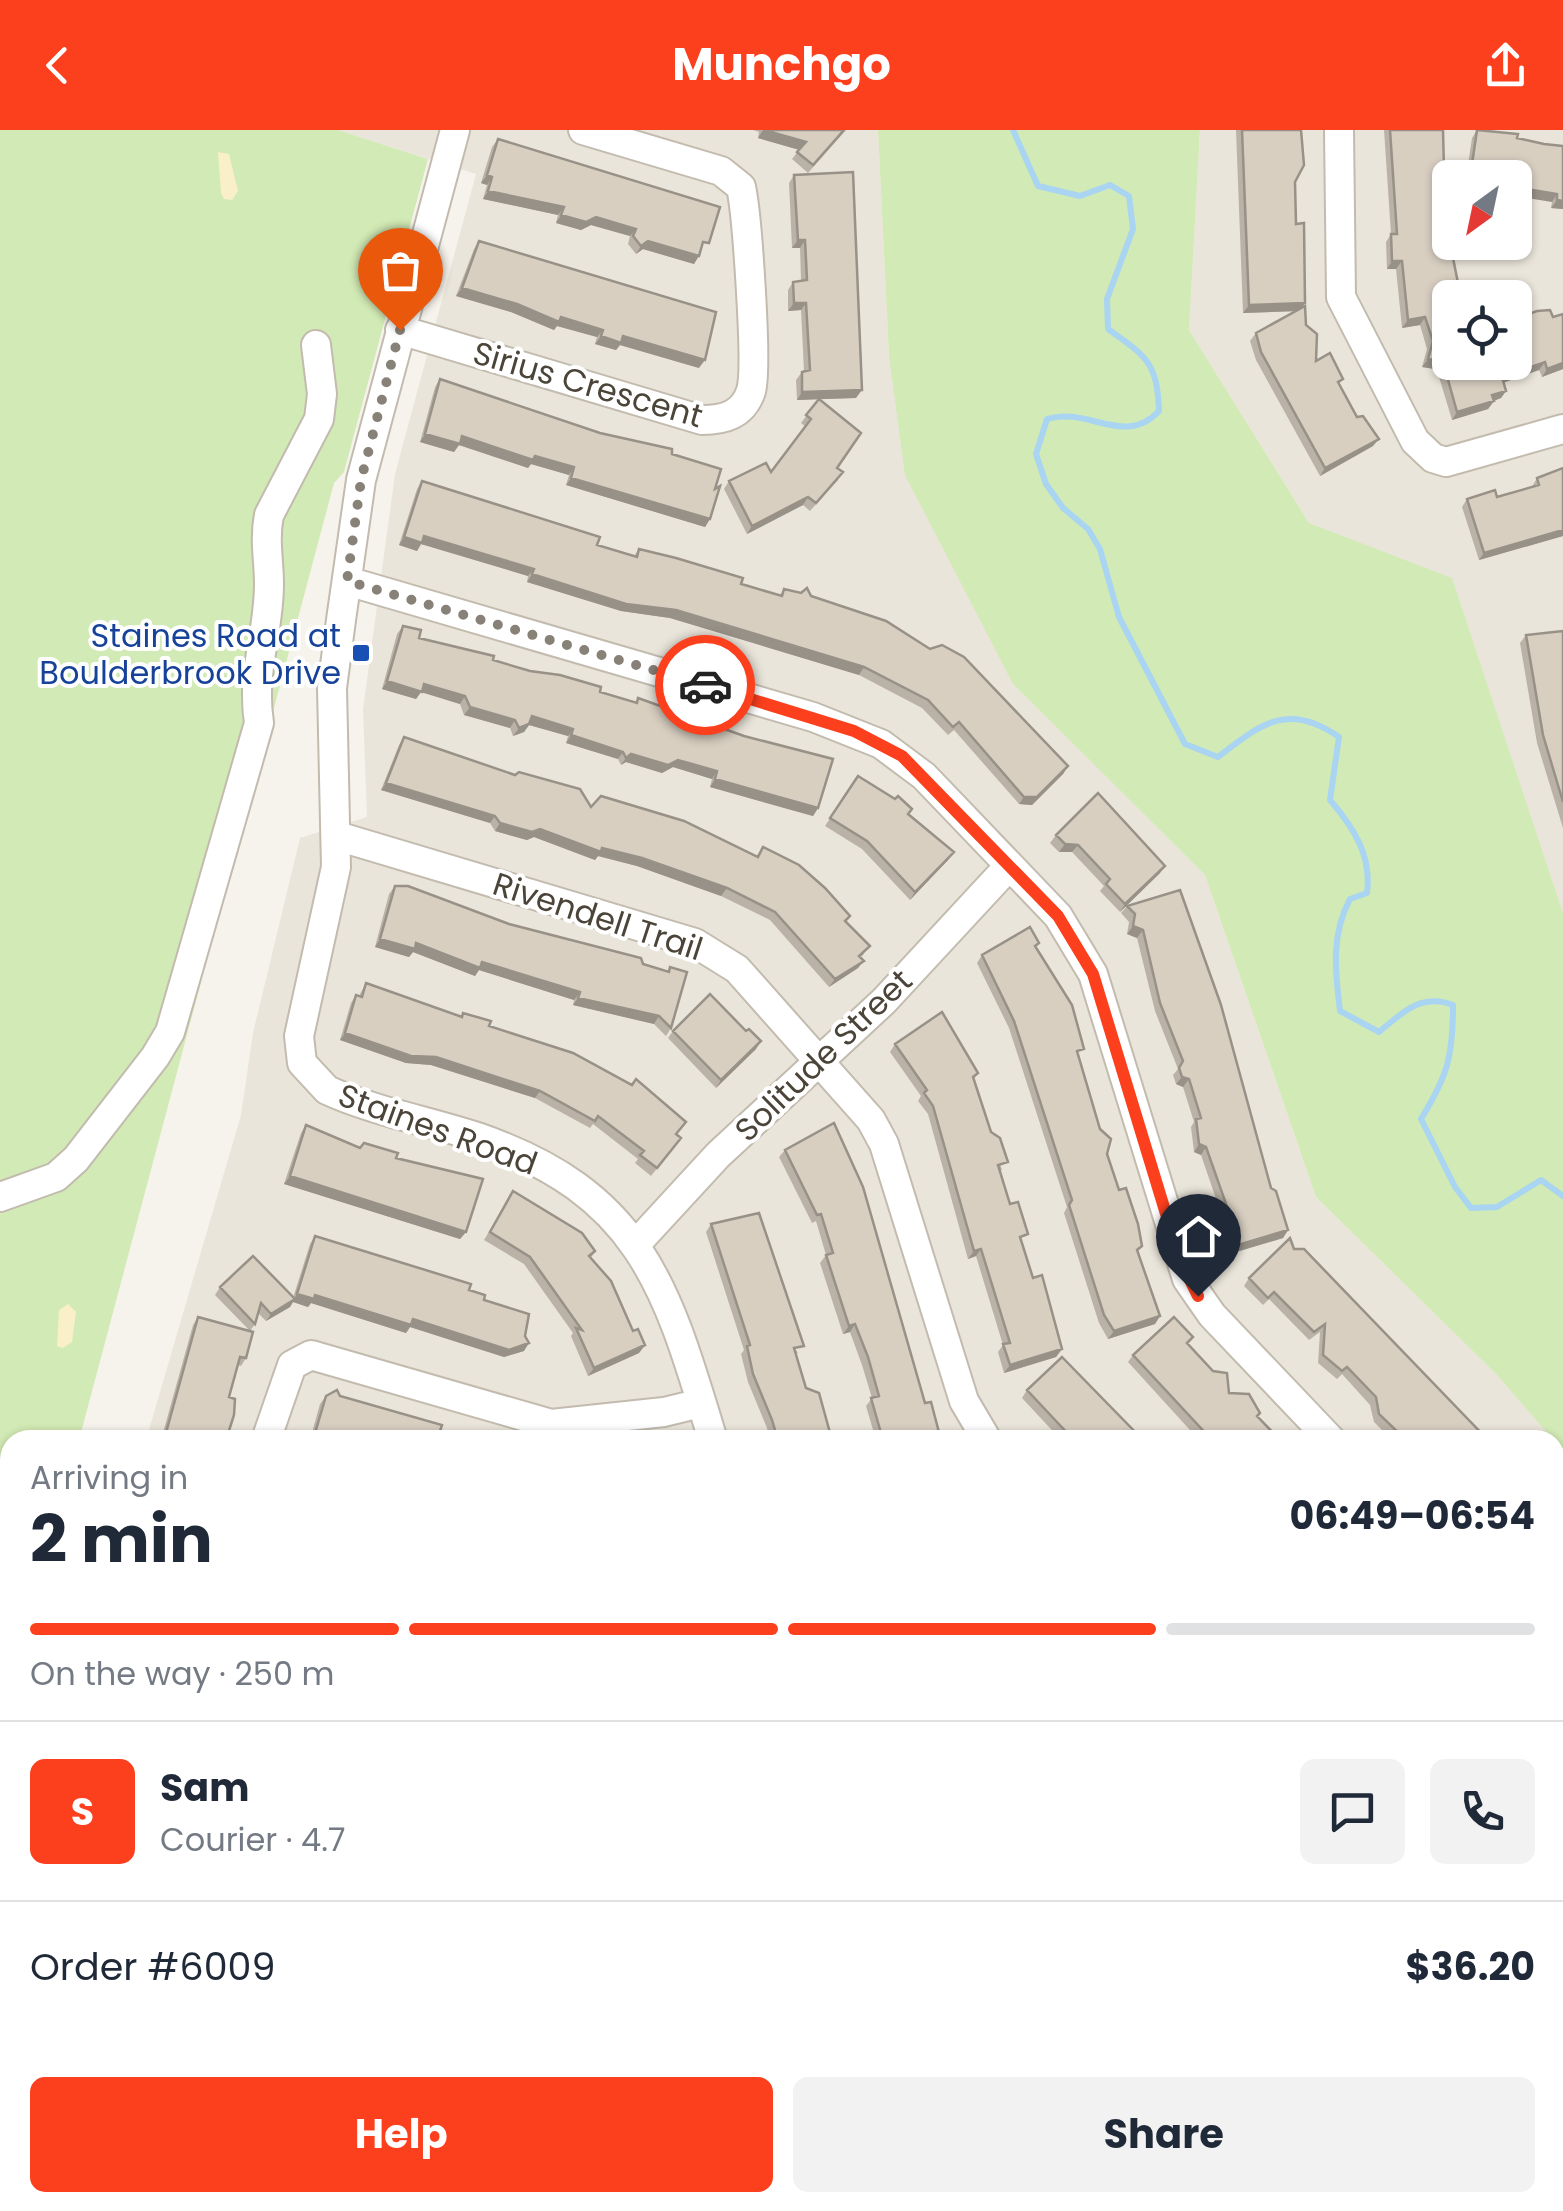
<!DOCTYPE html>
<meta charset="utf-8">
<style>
:root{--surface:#fff;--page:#f2f2f3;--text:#1f2937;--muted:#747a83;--line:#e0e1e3;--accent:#fc3f1d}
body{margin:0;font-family:Poppins,sans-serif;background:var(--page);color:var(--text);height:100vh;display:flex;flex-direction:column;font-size:38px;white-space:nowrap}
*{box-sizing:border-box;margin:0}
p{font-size:32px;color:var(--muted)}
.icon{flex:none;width:55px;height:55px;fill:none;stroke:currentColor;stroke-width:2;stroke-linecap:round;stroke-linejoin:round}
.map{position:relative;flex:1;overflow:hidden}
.panel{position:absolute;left:0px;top:1300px;width:1565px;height:782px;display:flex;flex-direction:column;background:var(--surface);border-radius:30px 30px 0 0;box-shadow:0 2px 8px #0004}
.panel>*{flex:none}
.needle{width:65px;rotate:213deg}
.controls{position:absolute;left:1432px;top:30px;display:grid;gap:20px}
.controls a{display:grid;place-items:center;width:100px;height:100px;border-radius:15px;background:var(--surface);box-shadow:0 2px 8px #0004;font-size:50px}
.pin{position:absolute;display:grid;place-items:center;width:85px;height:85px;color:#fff;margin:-102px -42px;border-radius:50% 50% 50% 0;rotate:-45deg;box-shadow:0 0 10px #0007}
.pin .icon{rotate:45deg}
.courier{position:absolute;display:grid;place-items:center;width:100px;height:100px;margin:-50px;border:8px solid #fc3f1d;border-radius:50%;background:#fff;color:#222;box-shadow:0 2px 12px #0007}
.headline em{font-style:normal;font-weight:700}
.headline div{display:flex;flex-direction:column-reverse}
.headline{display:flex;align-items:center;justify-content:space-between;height:170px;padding:0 30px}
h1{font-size:65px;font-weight:700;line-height:75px}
.bar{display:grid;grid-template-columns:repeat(4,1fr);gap:15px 10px;align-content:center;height:120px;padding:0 30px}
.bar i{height:12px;border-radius:8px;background:var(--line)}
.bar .active{background:var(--accent)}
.bar p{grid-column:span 4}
.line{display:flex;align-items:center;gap:25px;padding:0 30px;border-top:2px solid var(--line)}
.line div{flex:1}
.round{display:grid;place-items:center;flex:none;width:105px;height:105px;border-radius:15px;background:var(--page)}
.cta{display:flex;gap:20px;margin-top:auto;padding:20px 30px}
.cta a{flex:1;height:115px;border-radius:15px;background:var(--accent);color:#fff;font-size:40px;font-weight:700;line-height:115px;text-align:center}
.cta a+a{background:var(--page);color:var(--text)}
header{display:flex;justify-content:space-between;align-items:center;height:130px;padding:0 30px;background:var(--accent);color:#fff;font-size:45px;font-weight:700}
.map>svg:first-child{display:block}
</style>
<header><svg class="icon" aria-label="back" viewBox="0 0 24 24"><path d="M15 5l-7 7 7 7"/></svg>Munchgo<svg class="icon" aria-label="share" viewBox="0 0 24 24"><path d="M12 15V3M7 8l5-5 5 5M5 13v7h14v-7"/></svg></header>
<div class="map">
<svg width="1563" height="2081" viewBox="0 0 1563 2081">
<rect width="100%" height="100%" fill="#f6f3ec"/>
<path fill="#eae5da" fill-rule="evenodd" d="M338,0h540l11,226 124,328 192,191 111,322 181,178 57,65h-1408l95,-325 12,-82 47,-195 67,-21 -4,-108 32,-235 81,-300z
M1200,0h363v783l-111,-334 -143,-56 -120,-193zM1450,48h65v64h-65zM1450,168h65v64h-65z
M1555,1312l8,9v547l-8,-7z
M194,2072l1034,1v8h-1036z"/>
<path fill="#d2eab5" d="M0,0h338l90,29 -84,313 -10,11 -255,957h-69v762l184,1 -2,8h-192z
M878,0h322l-11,200 120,193 143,55 111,335v538l-66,-76 -181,-178 -111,-322 -192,-191 -108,-209 -16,-119z
M1555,1861l8,7v213h-40l-29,-8 61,-1z"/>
<path fill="#f9efc9" d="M218,22l11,2 9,37 -6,9 -8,-1 -3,-6z
M68,1174l8,8 -4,30 -9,6 -6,-2 2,-36z"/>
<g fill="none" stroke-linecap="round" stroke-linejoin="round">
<path stroke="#a9d4f2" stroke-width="6" d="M1013,0l25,56 42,10 30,-11 19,11 4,33 -26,70 1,30c39,28 49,33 51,82 -34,37 -71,-5 -112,8l-11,35 10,30 17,24 25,21 12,20 19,68 66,127 33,13c43,-33 70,-56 121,-20l-9,63c23,27 42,55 37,93l-17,6c-19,35 -15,72 -10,112l39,21c24,-20 42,-39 74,-27 0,51 -5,70 -32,114l34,68 16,21 26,-1 44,-27 22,16"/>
<g stroke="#c2bbae" stroke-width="32">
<path id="minor" d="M455,0l-94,350 -20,140 -9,68 4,179 -37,169 3,27 25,27c48,22 103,31 153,48 163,57 187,151 233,302
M1339,0l2,167 74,144 18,17 13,4 117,-33
M400,200l302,90c22,0 41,-5 49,-29 7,-24 -4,-177 -10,-204l-20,-16 -138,-41
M347,451l466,136 68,27 43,32 134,140 35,58 94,305 25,36 119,125
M337,706l358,107 42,26 134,151 13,24 80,257 23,39
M0,1067l56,-20 20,-18 79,-102 15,-25 89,-309c-8,-52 10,-89 10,-139 0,-24 -5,-44 0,-69l50,-96 3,-25 -6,-49
M636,1114l82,-89 166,-154 125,-135
M266,1310l26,-75 19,-10 240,69 113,-12 37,-9
M1555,1545l8,8
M0,1618l10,3
M154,2072v9
M725,2072l4,9
M999,2072l4,9
M1262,2072v9
M316,2081l1,-9"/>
</g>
<use href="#minor" stroke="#fff" stroke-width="28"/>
</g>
<path fill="#bab2a6" d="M753,0h93l-38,43 -16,-14 7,-9 -41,-12 1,-6z
M1236,0h65l-6,52 1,42 9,79 -3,5 4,17 10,36 27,18 -4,5 34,62 -53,30 -64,-116 -6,-19 6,-8 40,-22 -53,2z
M1384,0h59l7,232 65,-43 48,50 -21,8 -3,-7 -35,12 2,9 -5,7 -7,3 -6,8 -36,11 -13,-43 -4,-8 -13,-2 5,-18 -7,-24 -18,3 -6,-59h-9l-1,-27 5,-8z
M1477,0l67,14 19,2v63l-12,-1 1,-6 -37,-24h-49l6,-40z
M498,9l205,112 -2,-1 -7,14 -51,-15 -7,5 -8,-10 2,-8 -39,-11 -10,5 -25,-7 2,-8 -75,-16 4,-14 -6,-2 11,-36z
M794,45l62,223 -36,1 17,69 1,12 -28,31 -7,-6 -56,29 -23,-45 5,-8 42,-9 35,-45 -5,-4 18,-24 -22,1 -1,-20 6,-8 2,-1 -3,-61 -13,1v-21l5,-8 8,-1 -1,-33h-8l-3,-65z
M479,111l220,127 -79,-23 -4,5 -21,-6 2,-7 -40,-11 -3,4 -43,-18 -55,-16 18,-47z
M440,249l160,54 72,21 43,35 -5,30 -5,8 -139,-42 3,-10 -38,-11 -3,4 -69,-23 -5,7 -34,-10 15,-55z
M1563,338v68l-84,24 -17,-53 5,-8 30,-2 35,-10 5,-9z
M422,351l175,64 37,11 5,-7 141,46 4,-6 27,7 257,170 -5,8 -31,31 -13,-1 -65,-74 -6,5 -26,-27 -63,-33 -189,-57 -49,-7 -94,-29 1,-6 -107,-32 -4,7 -18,-6 18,-56z
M403,496l16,12 216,64 3,-4 180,110 -5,8 -103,-29 2,-8 -39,-12 -11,6 -36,-11 -5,3 -3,-6 -52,-16 2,-7 -39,-11 -5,7 -11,4 -3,-8 -46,-13 -4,-11 -39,-12 -5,7 -34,-10 15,-55z
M1563,501v197l-26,-85 -17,-100 6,-8z
M404,607l187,70 165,50 7,-10 83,75 18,32 -3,3 -3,11 -29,19 -59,-67 -49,-24 -84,-30 -39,-10 -3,4 -61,-23 -7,3 -32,-9 -5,-8 -109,-33 18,-45z
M858,646l50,38 40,46 -38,40 -48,-51 -37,-23z
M1056,705l104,38 -40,39 -20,-21 4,-5 -32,-34h-13l-9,-9z
M395,756l114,38 158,47 3,-4 1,61 -5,8 -12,-12 -81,-19 1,-5 -95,-30 -4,6 -62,-24 -4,5 -34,-10 14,-53z
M1180,760l91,298 17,42 -5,8 -57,17 -5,-28 3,-5 -23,-67 -7,-3 -3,-25 3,-5 -11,-35 -7,-3 -3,-9 5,-6 -23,-58 -18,-73 -10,-4 2,-12 -8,-9 6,-7z
M1039,813l-3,5 42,109 41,133 23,56 -4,6 22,64 -5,8 -47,15 -9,-16 -35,-110 3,-6 -58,-179 -32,-65 5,-8z
M366,853l95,33 2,-3 26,13 192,112 -30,38 -16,-13 3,-4 -45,-35 -3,4 -55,-30 -104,-33 -25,-2 -66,-23 11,-37 5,-8 3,1z
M673,901l83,18 -40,39 -48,-50z
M895,914l83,29 -4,6 28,91 -3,1 34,107 29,71 -6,8 -52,16 -6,-21 5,-7 -27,-89 -8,3 -40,-145 -10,-13 3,-5 -31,-44z
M834,993l91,280 16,37h-65l-10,-34 6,-8 -10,-33 -12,-33 -7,2 -23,-71 6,-8 -10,-34 -4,2 -33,-66 6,-7z
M306,995l54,23 36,10 70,74 -6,7 -176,-55 17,-51z
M513,1061l82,60 -4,7 42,73 12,14 -6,8 -51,23 -17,-40 2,-3 -49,-69 -40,-24z
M711,1094l87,129 -2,1 10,34 26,52h-62l-3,-12 -19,-46 -7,-28 3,-4 -38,-118z
M315,1106l154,54 15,10 41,36 -1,15 -20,6 -94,-30 -4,6 -95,-30 -3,4 -15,-5 -3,5 -24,14 -8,-8 -3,11 -5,7 -4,27 -5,8 -3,-1 -9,32 -3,43h-65l32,-115 5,-8 51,13 -34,-35 5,-8 73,11 17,-54z
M1294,1119l194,191h-96l-18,-18 -4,-17 -28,-31 -5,5 -19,-16 2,-31 -11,8 -40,-41 -6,6 -19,-19 5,-8z
M1193,1207l-5,7 41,49 28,24 23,23h-81l-71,-78 5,-7z
M1027,1260l116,50h-82l-39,-42z
M326,1266h14l132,44h-162l10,-36z
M1563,1470v19l-8,-8z
M1555,1636l8,11v104l-8,-10z
M466,2072h63l-6,9h-43z
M613,2072h60l2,9h-50l-1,-2 -9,1z
M779,2072h59l4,9h-59z
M890,2072h68l4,9h-67z
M1058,2072h57l-3,3 3,6h-53z
M1166,2072h52l-1,9h-52z"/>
<path fill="#979187" d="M763,0l43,12 -6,8 -42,-12z
M487,45l5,2 -5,8 -6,-2z
M1515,57l42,7 -5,8 -37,-6z
M488,61l76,16 -6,8 -75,-16z
M1557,70l6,1v8l-12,-1z
M561,85l35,2 40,12 -6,7 -39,-11 -10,5 -25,-7z
M798,110h7l-5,8h-8z
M648,111l51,15 -5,8 -51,-15 -7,5 5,-8z
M1392,131h10l-6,8h-9z
M462,158l99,29 42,13 -6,7 -40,-11 -3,4 -43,-18 -55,-16z
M794,173h12l-5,7 -13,1z
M1305,173l-5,8 -57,2 6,-8z
M1425,187l-5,8 -18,3 6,-8z
M601,206h22l82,24 -6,8 -79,-23 -4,5 -21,-6z
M1428,229l12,2 -5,8 -13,-2z
M1545,232l-6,8 -42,15 5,-8z
M1563,233v6l-21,8 5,-8z
M862,260l-6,8 -59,2 5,-8z
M1506,261l-5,7 -14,5 5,-8z
M1494,271l-6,8 -36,11 5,-8z
M425,304l37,2 112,31 -5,8 -38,-11 -3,4 -69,-23 -5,7 -34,-10z
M1379,309l-6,7 -53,30 5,-8z
M571,348l139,41 -5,8 -139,-42z
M808,367l-5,8 -56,29 5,-8z
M1563,400v6l-84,24 5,-7z
M424,406l110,33 -6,7 -107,-32 -4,7 -18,-6 5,-8z
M532,444l144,36 188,57 -5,8 -189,-57 -49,-7 -94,-29z
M387,551l37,3 41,12 -5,8 -39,-12 -5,7 -34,-10z
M470,577l45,13 -5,8 -46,-13z
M532,586l41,13 -5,7 -39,-11 -5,7 -11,4 6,-8z
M571,605l52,17 -5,7 -52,-16z
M631,624l47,6 39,11 -5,8 -39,-12 -11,6 -36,-11 -5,3 5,-7z
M1068,636l-5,8 -31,31 -13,-1 5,-7z
M715,649l103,29 -5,8 -103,-29z
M386,653l109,33 -5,7 -109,-33z
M500,693l40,6 62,19 40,10 85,30 -6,8 -84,-30 -39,-10 -3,4 -61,-23 -7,3 -32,-9z
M1065,714l13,1 -6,7h-13z
M954,722l-6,8 -38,40 5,-8z
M1165,736l-5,7 -40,39 5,-8z
M1133,796l10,4 -6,8 -10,-4z
M380,809l36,4 164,49 -6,8 -95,-30 -4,6 -62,-24 -4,5 -34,-10z
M864,831l-6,7 -29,19 6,-8z
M578,868l81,18 -5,8 -81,-19z
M345,903l91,24 104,34 -5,7 -104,-33 -25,-2 -66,-23z
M761,911l-5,8 -40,39 5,-8z
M1182,947l7,2 -6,8 -7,-3z
M1199,1014l7,3 -5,8 -7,-3z
M290,1046l176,56 -6,7 -176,-55z
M1288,1100l-5,8 -57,17 5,-8z
M981,1119l-5,7 -8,3 6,-8z
M297,1164l18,1 98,24 116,24 -5,8 -20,6 -94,-30 -4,6 -95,-30 -3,4 -15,-5 -3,5 -24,14 5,-7 22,-13z
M1160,1186l-5,8 -47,15 6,-8z
M855,1194l-5,8 -7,2 6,-8z
M645,1215l-6,8 -51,23 6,-8z
M1062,1219l-6,8 -52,16 6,-8z
M376,2072h36l11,3 -4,6h-9z
M628,2072l-4,7 -9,1 5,-7z"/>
<path fill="#d8cfc1" stroke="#979187" stroke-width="2.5" d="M764,0h80l-31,35 -16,-13 9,-10z
M1242,0h59l3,35 -9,17 1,42 8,-1 1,80 -56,2z
M1390,0h53l3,118h5l10,50h-11v64h65v-43l22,-8 13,-1 3,7 10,-3v49l-16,6 -2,-7 -43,15 4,14 -14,4 2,6 -37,11 -12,-43 -5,-8 -12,-2 5,-18 -8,-24 -17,3 -6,-59h-10l-1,-27h6z
M1477,0l41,4 -1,4 27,6 19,2v55l-6,-1v-6l-42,-7v-9h-45z
M498,9l222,68 -11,36 -6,-1 -4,14 -51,-15 -7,5 -8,-10 3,-7 -40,-12 -10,5 -25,-7 3,-8 -76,-16 4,-14 -5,-2z
M853,42l9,218 -60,2v-20l8,-2 -4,-67h-12l-1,-21 14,-2 -2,-40h-7l-4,-65z
M479,111l237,71 -11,48 -82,-24 -2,7 -20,-7 2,-6 -42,-13 -2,5 -42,-18 -55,-16z
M1305,176l1,19 11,9 -1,27 14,-8 13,26 -5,3 19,35 6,-1 16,23 -54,29 -64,-116 -5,-19z
M440,249l160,54 72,16v5l49,15 -6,20 5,-3 -10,33 -139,-41 3,-11 -39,-11 -2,4 -71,-24 -2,8 -35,-10z
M819,269l42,34 -24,35 6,4 -27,31 -8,-6 -56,29 -23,-45 37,-18 5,9 40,-53 -5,-4z
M1563,338v62l-79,23 -17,-54 28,-9 2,7 42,-12 -2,-7z
M422,351l178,56 -3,8 40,12 2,-8 37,9 67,20 -2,6 41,12 2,-7 17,4 6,-5 4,8 75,25 44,28 12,-4 22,12 104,109 -31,31h-13l-65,-75 -6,5 -25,-27 -64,-33 -188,-57 -50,-6 -94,-30 2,-5 -110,-33 -2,7 -18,-6z
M403,496l18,4 -2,8 75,18 -1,4 37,11 30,4 41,12 -1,5 37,11 1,-5 106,38 89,23 -15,49 -103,-29 2,-8 -39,-11 -10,5 -37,-11 -5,4 -3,-6 -52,-17 2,-6 -41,-13 -3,8 -10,4 -4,-8 -45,-13 -5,-11 -41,-12 -2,8 -35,-11z
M1563,501v171l-20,-67 -17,-100z
M404,607l111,38 4,-3 61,17 11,18 10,-11 83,25 74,36 5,-10 36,18 26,23 25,28 -5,5 25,25 -11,10 5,5 -29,18 -60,-67 -48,-24 -85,-30 -40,-10 -1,4 -61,-23 -8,3 -32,-9 -5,-7 -109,-33z
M858,646l37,23 3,-3 14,13 -4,5 46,38 -39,40 -48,-51 -37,-23z
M1098,663l67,73 -40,38 -19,-20 4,-5 -32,-34 -13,-1 -9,-9z
M395,756h13l101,38 132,34 2,6 26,8 1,-5 17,5 -16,56 -12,-12 -81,-18 2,-6 -98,-30 -2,6 -64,-25 -1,6 -35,-10z
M1180,760l41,115 50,183 5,3 12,39 -57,17 -4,-28 4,-1 -25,-71 -7,-3 -3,-25 5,-1 -12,-39 -7,-2 -3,-9 4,-7 -23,-58 -17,-73 -10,-4 2,-12 -8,-8z
M1030,797l9,16 -4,3 37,59 12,44 -7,2 23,78 11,10 -4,15 12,36 7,-2 12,36 4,22 -5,4 23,66 -46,15 -10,-16 -35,-110 3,-5 -58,-179 -32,-66z
M366,853l96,34 1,-4 28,8 -2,5 84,27 59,32 4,-6 50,43 -10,12 5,4 -24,30 -17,-13 4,-4 -46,-35 -3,5 -55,-30 -104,-34 -25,-1 -66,-23 11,-38 6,2z
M710,864l36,37 3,-2 12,12 -40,39 -48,-49z
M942,882l36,61 -5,4 18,55 9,6 8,24 -10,3 12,39 8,-2 10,32 -8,3 13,41 9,-3 20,74 -52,16 -7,-21 7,-1 -29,-94 -7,2 -41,-145 -9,-13 3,-3 -32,-46z
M834,993l29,64 62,216 6,-1 10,38h-54l-6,-7 -10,-35 8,-2 -11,-39 -13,-33 -6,2 -23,-71 7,-2 -12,-39 -4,1 -32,-65z
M306,995l54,23 4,-5 34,10 -2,5 87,21 -17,53 -176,-56z
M513,1061l69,42 13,18 -6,5 22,25 22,50 5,-2 7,16 -51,23 -18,-40 6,2 -52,-73 -40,-25z
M759,1083l45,133 -10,2 12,40 13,5 13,47h-54l-6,-20 -19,-46 -6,-28 3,-1 -39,-121z
M315,1106l156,48 -2,6 16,5 -1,5 45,14 -4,22 4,7 -20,7 -96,-31 -2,6 -96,-30 -1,4 -17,-5z
M1290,1108l4,11h10l184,191h-82l-27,-26 -3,-17 -29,-30 -5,4 -19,-16 2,-31 -11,8 -40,-40 -6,6 -19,-20z
M253,1126l42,43 -24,15 -10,-11 -6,21 -35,-37z
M198,1187l55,15 -7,26 -6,-1 -11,40 6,2 -1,16 -8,25h-62z
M1174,1187l19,20 -6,6 26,28 14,2 2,20 20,1 11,19 -3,3 23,24h-68l-79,-85z
M1062,1227l81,83h-77l4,-4 -43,-46z
M337,1260l3,6 102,29 -2,6 32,9h-159l13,-44z
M483,1305l19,5h-20z
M1555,1380l8,8v26l-8,7z
M1555,1588l8,6v16l-8,8z
M1555,1636l8,11v90l-8,-10z
M217,2072l8,1 49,-1 -2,9h-57z
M485,2072h44l-6,9h-14l-7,-5 -4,5z
M554,2072h12l5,9h-34z
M630,2072h43l2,9h-44z
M788,2072h50l4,9h-50z
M900,2072h58l4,9h-58z
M1067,2072h44l4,9h-44z
M1170,2072h48l-1,9h-47z"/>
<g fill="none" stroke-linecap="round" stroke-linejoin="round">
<path stroke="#878178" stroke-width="10" stroke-dasharray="0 18" d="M400,200l-39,150 -14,101 358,104"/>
<path stroke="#fc3f1d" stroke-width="12" d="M705,555l149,46 48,25 156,160 35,58 87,286 18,36"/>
</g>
<rect fill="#1a4fb4" stroke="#fff" stroke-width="4" x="351" y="513" width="20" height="20" rx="5"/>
<g text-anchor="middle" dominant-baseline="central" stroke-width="8" stroke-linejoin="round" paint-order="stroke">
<g font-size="32" fill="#4b4439" stroke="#fff">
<text transform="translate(588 254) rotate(16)">Sirius Crescent</text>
<text transform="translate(598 786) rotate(18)">Rivendell Trail</text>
<text transform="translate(823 925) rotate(-44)">Solitude Street</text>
<text transform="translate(438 999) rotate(20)">Staines Road</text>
</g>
<g font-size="32" fill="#164399" stroke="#fff" text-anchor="end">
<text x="341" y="505">Staines Road at<tspan x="341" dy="37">Boulderbrook Drive</tspan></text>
</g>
</g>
</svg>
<div class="controls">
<a><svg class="needle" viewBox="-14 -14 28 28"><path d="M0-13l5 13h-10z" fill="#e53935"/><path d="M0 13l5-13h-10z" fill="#747a83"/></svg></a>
<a><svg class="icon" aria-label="locate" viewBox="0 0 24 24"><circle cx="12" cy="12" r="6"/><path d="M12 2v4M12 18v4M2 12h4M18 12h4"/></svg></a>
</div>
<div class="pin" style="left:400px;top:200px;background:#ea580c"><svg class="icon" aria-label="bag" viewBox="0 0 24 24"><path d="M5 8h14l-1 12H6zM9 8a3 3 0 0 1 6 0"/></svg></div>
<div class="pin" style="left:1198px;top:1166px;background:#1f2937"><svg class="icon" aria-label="home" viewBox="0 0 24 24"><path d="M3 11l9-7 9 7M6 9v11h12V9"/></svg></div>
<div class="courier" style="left:705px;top:555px"><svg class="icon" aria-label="car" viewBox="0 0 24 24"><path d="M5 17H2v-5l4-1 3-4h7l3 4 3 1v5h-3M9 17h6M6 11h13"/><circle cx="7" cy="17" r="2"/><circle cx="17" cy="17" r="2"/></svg></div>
<section class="panel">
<div class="headline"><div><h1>2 min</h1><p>Arriving in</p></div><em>06:49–06:54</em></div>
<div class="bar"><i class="active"></i><i class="active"></i><i class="active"></i><i></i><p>On the way · 250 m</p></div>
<div class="line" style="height:180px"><b class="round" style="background:var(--accent);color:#fff">S</b><div><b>Sam</b><p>Courier · 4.7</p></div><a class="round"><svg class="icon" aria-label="chat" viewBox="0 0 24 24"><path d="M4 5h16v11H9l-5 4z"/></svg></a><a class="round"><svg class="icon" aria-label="phone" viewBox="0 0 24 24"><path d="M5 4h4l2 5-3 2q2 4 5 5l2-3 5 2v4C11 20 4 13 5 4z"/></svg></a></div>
<div class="line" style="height:130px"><div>Order #6009</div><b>$36.20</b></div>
<div class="cta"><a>Help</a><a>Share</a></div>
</section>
</div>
